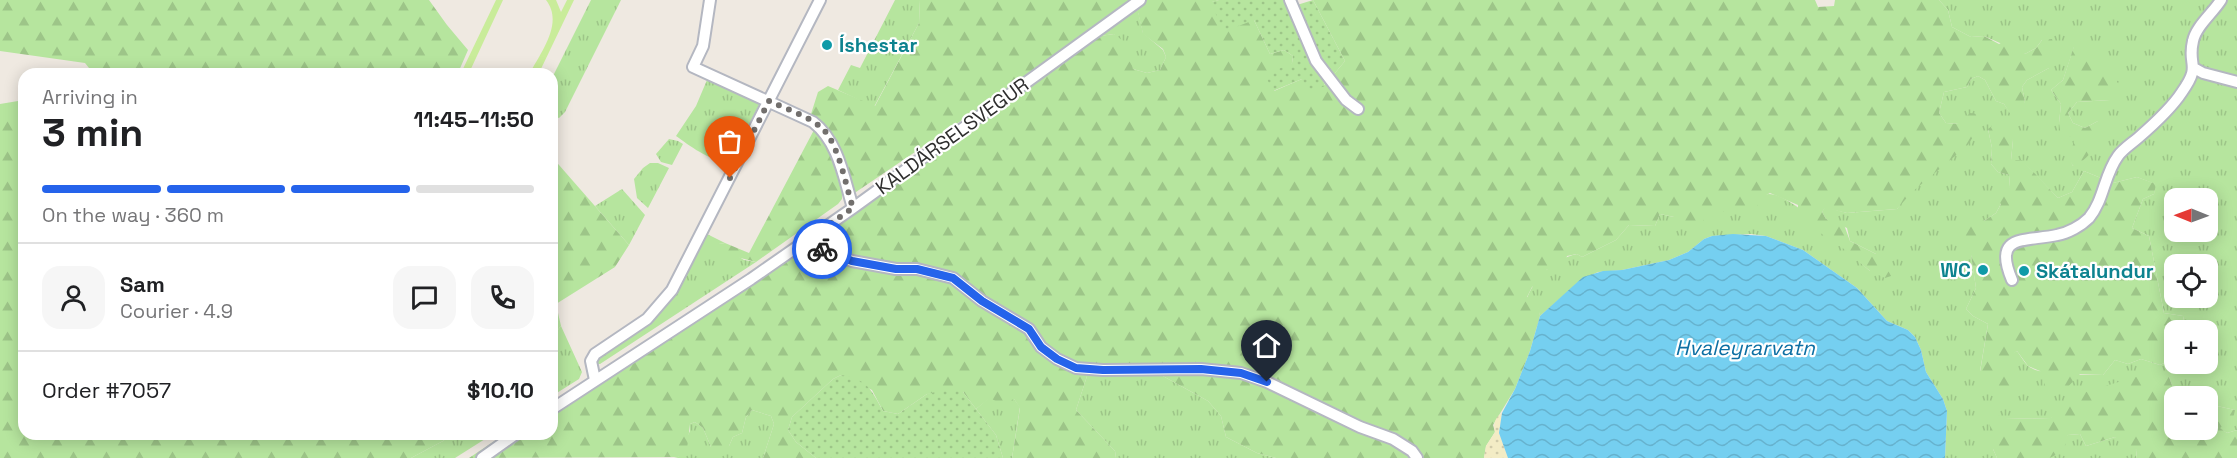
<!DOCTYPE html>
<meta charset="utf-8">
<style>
:root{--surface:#fff;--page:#f6f6f6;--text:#202124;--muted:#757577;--line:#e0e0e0;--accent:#2563eb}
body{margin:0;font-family:"Space Grotesk",sans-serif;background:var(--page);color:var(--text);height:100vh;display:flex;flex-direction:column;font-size:22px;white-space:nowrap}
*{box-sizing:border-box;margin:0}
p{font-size:20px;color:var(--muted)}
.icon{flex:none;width:33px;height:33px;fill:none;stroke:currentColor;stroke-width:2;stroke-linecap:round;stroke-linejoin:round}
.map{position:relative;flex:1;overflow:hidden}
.details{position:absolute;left:18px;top:68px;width:540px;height:372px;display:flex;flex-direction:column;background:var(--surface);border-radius:18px;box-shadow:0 3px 15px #0003}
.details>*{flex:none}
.needle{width:39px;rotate:271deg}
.buttons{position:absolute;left:2164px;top:188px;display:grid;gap:12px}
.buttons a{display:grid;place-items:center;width:54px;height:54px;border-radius:12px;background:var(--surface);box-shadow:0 3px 15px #0003;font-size:30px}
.pin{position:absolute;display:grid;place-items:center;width:51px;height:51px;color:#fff;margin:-62px -26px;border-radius:50% 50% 50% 0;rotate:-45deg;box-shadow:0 0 6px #0007}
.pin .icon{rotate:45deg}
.courier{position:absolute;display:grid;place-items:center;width:60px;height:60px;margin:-30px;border:4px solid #2563eb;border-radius:50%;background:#fff;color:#222;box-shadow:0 2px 8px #0007}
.headline em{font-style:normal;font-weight:800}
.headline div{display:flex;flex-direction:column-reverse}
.headline{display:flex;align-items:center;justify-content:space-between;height:102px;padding:0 24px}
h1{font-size:39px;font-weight:800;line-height:45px}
.bar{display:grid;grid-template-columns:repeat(4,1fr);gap:9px 6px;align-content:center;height:72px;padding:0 24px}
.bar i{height:8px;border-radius:4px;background:var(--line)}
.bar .selected{background:var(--accent)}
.bar p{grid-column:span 4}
.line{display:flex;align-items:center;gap:15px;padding:0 24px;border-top:2px solid var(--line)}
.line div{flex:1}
.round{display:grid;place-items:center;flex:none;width:63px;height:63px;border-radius:18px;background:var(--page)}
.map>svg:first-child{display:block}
</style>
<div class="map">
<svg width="2237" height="458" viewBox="0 0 2237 458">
<defs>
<pattern id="grass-tufts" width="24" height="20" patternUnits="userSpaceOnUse" patternTransform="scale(1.5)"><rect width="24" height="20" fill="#b6e59e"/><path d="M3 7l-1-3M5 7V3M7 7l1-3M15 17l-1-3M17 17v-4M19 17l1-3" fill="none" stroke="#9dc588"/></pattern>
<pattern id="forest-firs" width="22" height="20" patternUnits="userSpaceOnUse" patternTransform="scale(1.5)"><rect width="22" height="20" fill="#b6e59e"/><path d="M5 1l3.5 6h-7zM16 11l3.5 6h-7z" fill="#9dc588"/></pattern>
<pattern id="sand-dots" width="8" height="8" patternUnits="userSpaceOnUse" patternTransform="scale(1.5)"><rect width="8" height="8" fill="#f3ecc5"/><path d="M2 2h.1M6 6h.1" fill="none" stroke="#d1cbaa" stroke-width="1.8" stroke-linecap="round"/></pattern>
<pattern id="garden-dots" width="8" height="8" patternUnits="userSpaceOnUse" patternTransform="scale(1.5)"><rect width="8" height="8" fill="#b6e59e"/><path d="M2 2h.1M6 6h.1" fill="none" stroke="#9dc588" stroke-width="1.8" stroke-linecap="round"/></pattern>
<pattern id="water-waves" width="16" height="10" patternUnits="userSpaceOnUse" patternTransform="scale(1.5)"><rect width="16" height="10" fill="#75cff0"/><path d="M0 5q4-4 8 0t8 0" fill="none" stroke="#66b2ce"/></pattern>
</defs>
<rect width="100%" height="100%" fill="#efe9e1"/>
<path fill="url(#grass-tufts)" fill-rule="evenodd" d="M591,0h30l-56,112 -6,6 -7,-2v-38z
M895,0h25l-1,23 -45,84 -36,-17 13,-25 9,3z
M1939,0h298v430l-10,3 -8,-5 16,-18 -27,-6v-8h-32l-7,-19 -118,41 -46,1 -12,30 4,9h-52l2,-47 -4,-12 -17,-27 -5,-22 -6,-13 -7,-7 -21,-9 -30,-33 -54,-38 -37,-14 -15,-2 -39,2 -8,3 -16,13 -19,8 -47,10 -24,2 -17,8 -41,36 -3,-12 -10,-6c9,-22 27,-39 50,-44l5,3 34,-17 13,-15 26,1 5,-12 14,3 37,-7 31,2c7,-5 18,-18 27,-18 25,0 80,59 101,77l6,-17 -26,-13 -3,-13 -21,-9 -4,-7 3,-5 22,6 50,-4 62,-85 -13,-1 -7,-10 5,-21 23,-5 4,-8 7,-3 7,4 11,21 8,3 7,10 14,-12 -3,-15 5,-7 22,-12 -7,-28 -6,8 -11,6 -41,-18 -13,1 -19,-10 -4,-17zM2074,47l36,53 -33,2 -9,11 5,10 12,5 13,-7 -25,45 -3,-7 6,-22 -17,-14 2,-19 -10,-14 12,-10zM1988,129l25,11 -2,20 11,1 36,37 14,-6 12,-21 29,12 24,-6 18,7 -1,10 -11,5 -11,29 17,8 15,77 19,3 3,14h22v33h-33v-5l-15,7 -19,-6 -13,5 -13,-4 -12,15c-18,-1 -61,2 -75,-9 -4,-4 -8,-11 -11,-15l-37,20 8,-47 -15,-8 -7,-7 10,-21 -5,-33 13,-34 12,-8 14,-26 -1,-12 -11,-3 -7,-8 1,-16zM2175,198h33v33h-33zM2175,264h33v33h-33z
M1137,7l6,26 20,17 3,7 -6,13 -13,3 -14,-4 -19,-35 -14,2z
M715,77l45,26 -30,58c-18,2 -40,-15 -54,-25l20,-30 11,-26z
M669,139l9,2 5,3 -11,21 -11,-3 -5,-8z
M650,163h8l11,5 -21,40 -11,-10 -3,-19 9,-11z
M622,189l23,26 -16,30 -34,-39z
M705,233l20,10 -6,1 25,16 12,2 -156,102h-4v-10l55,-40z
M561,326l21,46 -3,7 -27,17v-59z
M1161,375l47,26 13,15 5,21 31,16 19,5h-160l-1,-7 -39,-41 11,-34z
M990,397l24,2 6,8 -8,51h-9l-7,-23 -20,-26z
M752,410l19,6 3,8 -11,34h-89l4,-1 12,-26v-7l5,-2 8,6 8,19 18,-1 4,-9 9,-4 4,-16z
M452,434h41l-38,24h-44l32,-17z
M2080,434l6,12 29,-9 22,13 -1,8h-118h32l18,-23z"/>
<path fill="url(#forest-firs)" d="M0,0h429l18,25 21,25 -10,23h-365l-8,-10 -85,-12z
M920,0h209l-99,74 -174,118 -6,-2c-10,-31 -13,-54 -39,-76l7,-22 10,-6 47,20 44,-83z
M1146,0h73l-7,2 42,18 16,34 14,-4 9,6 -1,7 -18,28 28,-12 23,6 -4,-7 14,-5 10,-12 -32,-61h502l3,7 16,-1 1,-6h104l9,10 4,17 19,10 13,-1 15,8 11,-6 15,16 11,-6 6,-8 10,-1 3,10 -6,19 -22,12 -5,7 3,15 -4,10 -10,3 -7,-11 -8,-3 -11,-21 -7,-4 -7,3 -4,8 -23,5 -5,21 7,10 13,1 11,-11 10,1 3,8 -16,24 -55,46 -15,17 -50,4 -22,-5 -3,4 4,7 17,3 7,19 26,13 14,13 1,9 -6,2 -15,-7 -26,-22 -46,-31v-13l-28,-12c-10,4 -10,13 -18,17 -11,6 -29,1 -41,1l-9,11 -22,4 -6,-9 -14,-3 -5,12 -26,-1 -13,15 -34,17 -5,-3 -10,2 -3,11 -9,5 -8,-3 -3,12 -12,6 -5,10 11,6 2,13 -10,35 -15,38 -22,36 2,7 -9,14 -2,12h-208l-19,-5 -31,-16 -5,-21 -13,-15 -47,-26 -74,1 -11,34 39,41 1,7h-104l8,-50 -6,-9 -13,5 -11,-6 -14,11 -13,-17 -36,2 -29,20 -15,-3 -11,-21 -31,-15 -8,4 -41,38 -4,13 8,12 20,16h-53l11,-34 -3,-8 -19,-6 -6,7 -4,16 -9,4 -4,9 -6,4 -12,-3 -8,-19 -8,-6 -5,2 -3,25 -9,8 -209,1 36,-24h47v-30l251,-163 22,-2 11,4 3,-22 261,-185 14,-2 13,10 6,25 14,4 13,-3 6,-13 -3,-8 -20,-15 -6,-26z
M2088,45l33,42 -11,13 -33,2 -9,11 5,10 12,5 13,-7 5,7c-5,16 -14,32 -30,38l-4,-7 6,-22 -14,-1 -2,-13 2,-19 -10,-14 12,-10 11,-34z
M24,100v334h428l-9,7 -32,17h-411v-354z
M1997,122l11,3 5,15 -2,20h11l36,38 14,-6 12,-21 29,12 24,-6 19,7 -2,10 -11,5 -11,29 17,8 15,77 19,3 3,14h-11v28l-15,7 -19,-6 -13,5 -13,-4 -12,15 -23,-1 -16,17 -18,-3 -6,-17 -12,-5 -11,-15 -8,6 8,22 -9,9h-19l-9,-16 8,-48 -15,-8 -7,-7 10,-21 -5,-33 -18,-17 3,-10 13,-11 15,4 12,-8 5,-9 -6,-12 15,-5 -1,-12 -11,-3 -7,-8 1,-16 -4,-19z
M815,128l12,14 15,50v7l-4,5 -82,58 -31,-8 -7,-4 1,-6 6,-1 24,10z
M552,157l77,88 -14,22 -59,37 5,22 -9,11z
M2135,377h34l7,19 -1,33h33v-25l27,6 -2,9 -13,9 7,5 10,-3v28h-101l1,-8 -14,-3 -8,-10 -29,9 -6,-12 -12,1 -4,15 -14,8h-53l-4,-9 -4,-28 7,-7 9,5 46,-1 15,-20z"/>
<path fill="url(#sand-dots)" d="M1502,413l-3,20 9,25h-24l2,-12 9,-14c-2,-8 0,-15 7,-19z"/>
<path fill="url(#garden-dots)" d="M1219,0h75l3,5 16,-5 32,61 -10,12 -13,5 3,8 -16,6 -7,-13 -29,12 -8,-16 27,-12 1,-7 -9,-6 -14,4 -16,-34 -31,12 -12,-30z
M841,375c26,4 30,14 42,36l15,3 29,-20 21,-5 15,3 33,43 7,23h-187l-20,-16 -8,-12 4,-13 41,-38z"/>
<path fill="#c9ec9a" d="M496,0h7l-34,73h-8z
M546,0h10l5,12 6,-12h7l-35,73h-9c11,-21 34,-50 16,-73z"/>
<path fill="url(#water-waves)" d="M1733,234l33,2 37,14 54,38 30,33 21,9 7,7 6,13 5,22 17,27 4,12 -2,47h-437l-9,-25 3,-20 13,-24 15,-38 10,-35 43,-39 20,-6 19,-1 47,-10 19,-8 16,-13 8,-3z"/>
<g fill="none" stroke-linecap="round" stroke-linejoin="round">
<g stroke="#b4b7c1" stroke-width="14">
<path id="minor" d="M710,0l-7,46 -10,21 120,55c26,20 31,57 40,86
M1290,0l26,61 30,39 12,9
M2194,68l9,5 34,9
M809,238l14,12 29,11 44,8h21l36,9 29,23 47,28 12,18 16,12 19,9 27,2 98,-1 40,4 26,9 93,45 33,12 19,12 5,7
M2012,280c-20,-47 13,-38 45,-45 11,-2 24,-9 32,-17 15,-18 15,-43 29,-62 5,-7 13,-12 20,-18 15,-13 33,-29 44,-46 20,-28 5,-26 11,-51 3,-15 20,-28 28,-41
M595,380l-4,-19 4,-7 52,-35 25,-29 148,-290
M552,409l199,-130 102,-71 287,-208
M482,458l34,-24"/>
</g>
<use href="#minor" stroke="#fff" stroke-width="10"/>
</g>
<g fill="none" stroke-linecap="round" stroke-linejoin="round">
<path stroke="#726f6d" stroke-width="6" stroke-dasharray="0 10.8" d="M730,178l39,-77c17,8 40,15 54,28 16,16 23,58 30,79l-44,30 13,11"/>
<path stroke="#2563eb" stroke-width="8" d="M822,249l30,12 44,8h21l36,9 29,23 47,28 12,18 16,12 19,9 27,2 98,-1 40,4 26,9"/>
</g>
<g fill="#0f9aa8" stroke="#fff" stroke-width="2">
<circle cx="827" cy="45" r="6"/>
<circle cx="1983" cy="270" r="6"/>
<circle cx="2024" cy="271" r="6"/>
</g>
<g text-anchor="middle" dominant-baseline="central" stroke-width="4.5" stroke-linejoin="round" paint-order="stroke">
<g font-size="20" font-weight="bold" fill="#0d838f" stroke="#fff" text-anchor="start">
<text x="839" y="45">Íshestar</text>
<text x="1971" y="270" text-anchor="end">WC</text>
<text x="2036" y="271">Skátalundur</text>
</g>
<g font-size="20" fill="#2e2e2e" stroke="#fff">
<text transform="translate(952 136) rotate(-36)">KALDÁRSELSVEGUR</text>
</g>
<g font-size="21" font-style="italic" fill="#0d6fa3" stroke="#fff">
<text x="1745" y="347">Hvaleyrarvatn</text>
</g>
</g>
</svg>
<div class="buttons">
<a><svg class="needle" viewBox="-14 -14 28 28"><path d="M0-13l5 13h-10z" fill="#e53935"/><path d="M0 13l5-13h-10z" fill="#757577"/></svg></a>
<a><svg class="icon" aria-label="locate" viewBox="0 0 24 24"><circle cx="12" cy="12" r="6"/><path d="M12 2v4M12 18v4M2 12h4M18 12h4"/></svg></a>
<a>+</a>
<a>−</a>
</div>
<div class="pin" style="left:730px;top:178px;background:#ea580c"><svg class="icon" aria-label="bag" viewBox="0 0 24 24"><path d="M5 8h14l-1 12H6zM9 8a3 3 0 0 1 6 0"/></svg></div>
<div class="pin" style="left:1267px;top:382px;background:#1f2937"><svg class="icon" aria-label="home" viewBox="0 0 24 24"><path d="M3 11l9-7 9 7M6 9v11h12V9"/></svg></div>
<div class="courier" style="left:822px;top:249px"><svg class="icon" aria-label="bike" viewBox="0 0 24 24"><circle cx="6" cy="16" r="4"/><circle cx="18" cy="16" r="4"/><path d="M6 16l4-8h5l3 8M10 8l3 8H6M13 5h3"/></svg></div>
<section class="details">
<div class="headline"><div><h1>3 min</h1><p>Arriving in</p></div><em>11:45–11:50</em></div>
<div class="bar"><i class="selected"></i><i class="selected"></i><i class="selected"></i><i></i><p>On the way · 360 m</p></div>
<div class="line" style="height:108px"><a class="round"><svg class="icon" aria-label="person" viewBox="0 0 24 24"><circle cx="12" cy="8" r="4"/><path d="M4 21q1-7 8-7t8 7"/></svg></a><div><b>Sam</b><p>Courier · 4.9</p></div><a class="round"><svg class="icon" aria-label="chat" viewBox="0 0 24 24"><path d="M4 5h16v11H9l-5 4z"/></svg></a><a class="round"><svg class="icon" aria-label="phone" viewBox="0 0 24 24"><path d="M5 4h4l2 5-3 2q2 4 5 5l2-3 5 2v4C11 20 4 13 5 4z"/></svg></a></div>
<div class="line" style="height:78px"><div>Order #7057</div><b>$10.10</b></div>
</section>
</div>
